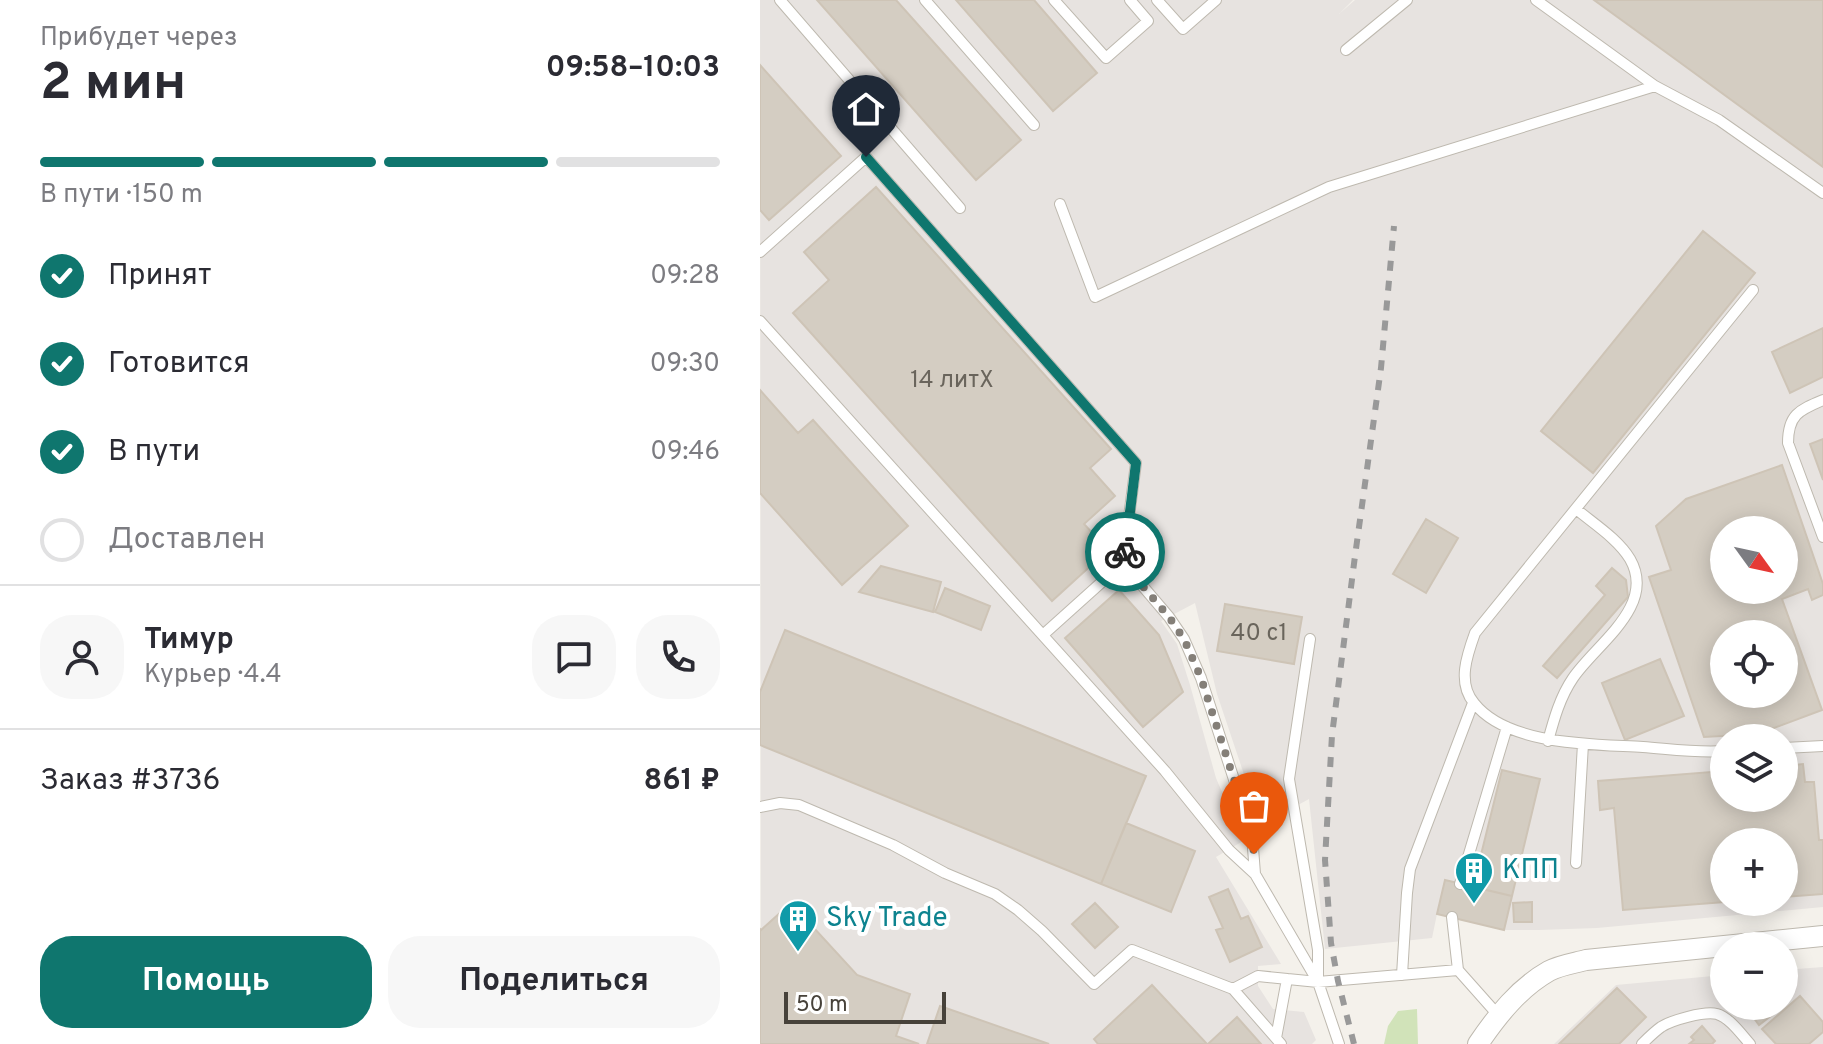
<!DOCTYPE html>
<html lang="ru">
<meta charset="utf-8">
<style>
:root{--surface:#fff;--page:#f7f7f7;--text:#2b2b33;--muted:#7c7c81;--line:#e1e1e2;--accent:#0f766e}
body{margin:0;font-family:Overpass,sans-serif;background:var(--page);color:var(--text);height:100vh;display:flex;flex-direction:column;font-size:30px;white-space:nowrap}
*{box-sizing:border-box;margin:0}
p{font-size:26px;color:var(--muted)}
.icon{flex:none;width:44px;height:44px;fill:none;stroke:currentColor;stroke-width:2;stroke-linecap:round;stroke-linejoin:round}
.map{position:relative;flex:1;overflow:hidden}
.sheet{display:flex;flex-direction:column;background:var(--surface);width:760px}
.sheet>*{flex:none}
.needle{width:52px;rotate:123deg}
.buttons{position:absolute;left:950px;top:516px;display:grid;gap:16px}
.buttons a{display:grid;place-items:center;width:88px;height:88px;border-radius:50%;background:var(--surface);box-shadow:0 4px 20px #0003;font-size:40px}
.scale{position:absolute;left:24px;bottom:20px;width:162px;box-sizing:border-box;padding-left:8px;border:4px solid #47423a;border-top:0;font-size:22px;line-height:28px;white-space:nowrap;color:#47423a;-webkit-text-stroke:6px #fff;paint-order:stroke}
.pin{position:absolute;display:grid;place-items:center;width:68px;height:68px;color:#fff;margin:-82px -34px;border-radius:50% 50% 50% 0;rotate:-45deg;box-shadow:0 0 8px #0007}
.pin .icon{rotate:45deg}
.courier{position:absolute;display:grid;place-items:center;width:80px;height:80px;margin:-40px;border:6px solid #0f766e;border-radius:50%;background:#fff;color:#222;box-shadow:0 2px 10px #0007}
.summary em{font-style:normal;font-weight:700}
.summary div{display:flex;flex-direction:column-reverse}
.summary{display:flex;align-items:center;justify-content:space-between;height:136px;padding:0 40px}
h1{font-size:52px;font-weight:700;line-height:60px}
.bar{display:grid;grid-template-columns:repeat(4,1fr);gap:12px 8px;align-content:center;height:96px;padding:0 40px}
.bar i{height:10px;border-radius:6px;background:var(--line)}
.bar .on{background:var(--accent)}
.bar p{grid-column:span 4}
.line{display:flex;align-items:center;gap:20px;padding:0 40px;border-top:2px solid var(--line)}
.line div{flex:1}
.round{display:grid;place-items:center;flex:none;width:84px;height:84px;border-radius:32px;background:var(--page)}
ol{padding:0 40px;list-style:none}
li{display:flex;align-items:center;gap:24px;height:88px}
li p{margin-inline-start:auto}
li .icon{padding:8px;border-radius:50%;background:var(--accent);color:#fff;stroke-width:4}
li:last-child{color:var(--muted)}
li i{width:44px;height:44px;border:4px solid var(--line);border-radius:50%}
.cta{display:flex;gap:16px;margin-top:auto;padding:16px 40px}
.cta a{flex:1;height:92px;border-radius:32px;background:var(--accent);color:#fff;font-size:32px;font-weight:700;line-height:92px;text-align:center}
.cta a+a{background:var(--page);color:var(--text)}
main{display:flex;flex:1;min-height:0}
.map>svg:first-child{display:block}
</style>
<main>
<section class="sheet">
<div class="summary"><div><h1>2 мин</h1><p>Прибудет через</p></div><em>09:58–10:03</em></div>
<div class="bar"><i class="on"></i><i class="on"></i><i class="on"></i><i></i><p>В пути · 150 m</p></div>
<ol>
<li><svg class="icon" aria-label="check" viewBox="0 0 24 24"><path d="M5 12l5 5 9-10"/></svg>Принят<p>09:28</p></li>
<li><svg class="icon" aria-label="check" viewBox="0 0 24 24"><path d="M5 12l5 5 9-10"/></svg>Готовится<p>09:30</p></li>
<li><svg class="icon" aria-label="check" viewBox="0 0 24 24"><path d="M5 12l5 5 9-10"/></svg>В пути<p>09:46</p></li>
<li><i></i>Доставлен</li>
</ol>
<div class="line" style="height:144px"><a class="round"><svg class="icon" aria-label="person" viewBox="0 0 24 24"><circle cx="12" cy="8" r="4"/><path d="M4 21q1-7 8-7t8 7"/></svg></a><div><b>Тимур</b><p>Курьер · 4.4</p></div><a class="round"><svg class="icon" aria-label="chat" viewBox="0 0 24 24"><path d="M4 5h16v11H9l-5 4z"/></svg></a><a class="round"><svg class="icon" aria-label="phone" viewBox="0 0 24 24"><path d="M5 4h4l2 5-3 2q2 4 5 5l2-3 5 2v4C11 20 4 13 5 4z"/></svg></a></div>
<div class="line" style="height:104px"><div>Заказ #3736</div><b>861 ₽</b></div>
<div class="cta"><a>Помощь</a><a>Поделиться</a></div>
</section>
<div class="map">
<svg width="1063" height="1044" viewBox="0 0 1063 1044">
<rect width="100%" height="100%" fill="#f4f1eb"/>
<path fill="#e7e3e0" fill-rule="evenodd" d="M0,0h593l-14,14 16,-14h468v907l-226,21 -58,2h-35l-67,-16 -5,24 -107,11 -16,-150 -48,26 -44,-131 -22,-91 -34,18 16,23 13,41 26,93 27,63 -27,16 65,107 -23,2v20l15,23 31,3 12,28 -4,4h-551zM964,530h60v60h-60zM964,634h60v60h-60zM964,738h60v60h-60zM964,842h60v60h-60z
M1063,967v77h-269l62,-59 108,-10v31h60v-36z"/>
<path fill="#d1e3b9" d="M657,1009l1,35h-34l4,-18 10,-15z"/>
<path fill="#d4cdc2" stroke="#cec4b6" stroke-width="2" fill-rule="evenodd" d="M57,0h79l125,140 -45,40z
M196,0h78l63,73 -44,38z
M834,0h229v167l-156,-114z
M0,65l81,91 -72,64 -9,-10z
M116,187l235,262 -21,19 25,28 -31,28 24,26 -56,51 -259,-288 36,-33 -25,-28z
M943,231l52,42 -162,200 -52,-42z
M1063,328v49l-33,16 -18,-41z
M0,390l38,43 15,-13 95,106 -66,59 -82,-92z
M1063,439v41l-13,-36z
M1022,465l41,119v11l-11,5 -4,-11 -26,10 40,111 -64,24 -54,3 -55,-160 22,-7 -15,-44 30,-27zM964,530h60v60h-60zM964,634h60v60h-60z
M666,519l32,19 -32,55 -33,-19z
M121,566l60,16 -8,30 -74,-20z
M852,568l14,12 2,17 -71,81 -14,-12 62,-71 -9,-9z
M185,588l45,18 -9,24 -46,-18z
M359,590l40,45 24,57 -40,35 -78,-89z
M465,604l77,13 -8,47 -77,-13z
M25,630l361,146 -45,108 -341,-139v-53z
M900,659l24,57 -59,24 -23,-57z
M1043,764l2,18h9l5,58h4v54l-39,3v-55h-60v60h1l-102,8 -9,-102 -14,2 -2,-29 126,-10v27h60v-32z
M742,770l38,9 -28,117 -39,-9z
M366,823l69,28 -24,61 -70,-28z
M685,880l67,16 -8,34 -67,-16z
M468,889l13,30 7,-3 14,31 -32,15 -14,-32 7,-2 -14,-31z
M772,902v20h-18l-1,-19z
M31,903l66,72 53,19 -14,42 23,8h-158l-1,-1v-114l1,1z
M335,903l23,24 -23,21 -23,-24z
M392,985l55,59h-109l-4,-5z
M857,988l29,29 -27,27h-60z
M1040,996l23,26v10l-14,12h-33l-14,-15z
M180,1006l109,38h-122z
M985,1006h26l5,6 -17,13z
M477,1017l24,27h-53z
M942,1026l13,15 -3,3h-23l5,-4 -3,-3z"/>
<g fill="none" stroke-linecap="round" stroke-linejoin="round">
<g stroke="#beb9af" stroke-width="12">
<path id="service" d="M20,0l180,208
M165,0l109,125
M294,0l52,58 42,-37 -18,-21
M397,0l26,29 33,-29
M776,0l119,86 64,34 104,73
M586,50l61,-50
M300,204l35,93 234,-110 326,-101
M0,252l106,-95 270,306 -13,100 -79,71
M0,321l405,450 64,79 26,24 63,108 21,62
M1063,400c-24,10 -35,15 -35,43l35,94
M363,563l46,54 15,22 17,39 51,157 3,39
M550,639l-21,140 29,171v30
M788,741c6,-22 12,-44 25,-63 23,-34 84,-72 57,-119 -12,-20 -36,-35 -54,-50
M1024,748l39,-2
M964,751c-27,2 -54,-2 -81,-4 -49,-3 -135,-1 -169,-44 -17,-20 -7,-48 1,-70l278,-343
M0,807l20,-4 19,2 94,40 52,28 50,21 23,16 24,21 52,53 38,-34 101,39 48,55
M816,863l7,-119
M700,884l47,-157
M692,917l6,53 40,45
M642,975l5,-82 3,-24 63,-166
M473,989l25,-13 60,6 140,-12
M516,1038l11,-59
M882,1044c6,-6 12,-12 19,-17 11,-7 43,-16 56,-13 13,4 24,20 33,30"/>
</g>
<g stroke="#beb9af" stroke-width="22">
<path id="minor" d="M718,1044c19,-28 41,-56 71,-73 11,-6 26,-8 37,-11l237,-24"/>
</g>
<use href="#service" stroke="#fff" stroke-width="10"/>
<use href="#minor" stroke="#fff" stroke-width="20"/>
<path stroke="#999" stroke-width="6" stroke-dasharray="10 10" stroke-linecap="butt" d="M594,1044l-16,-63 -7,-38 -6,-83 7,-125 23,-179 26,-188 13,-142"/>
</g>
<g fill="none" stroke-linecap="round" stroke-linejoin="round">
<path stroke="#847f78" stroke-width="8" stroke-dasharray="0 14.4" d="M365,552l-2,11 46,54 15,22 17,39 51,157 2,19"/>
<path stroke="#0f766e" stroke-width="10" d="M106,157l270,306 -11,89"/>
</g>
<defs>
<g id="building-pin" transform="scale(2)"><path d="M0 17L-7.5 6A9.5 9.5 0 1 1 7.5 6Z" fill="#0f9aa8" stroke="#fff"/><path d="M-4-6H4V6H1V3H-1V6H-4ZM-2.5-4.3h1.7v1.8h-1.7ZM.8-4.3h1.7v1.8H.8ZM-2.5-1h1.7V.8h-1.7ZM.8-1h1.7V.8H.8Z" fill="#fff"/></g>
</defs>
<g fill-rule="evenodd">
<use href="#building-pin" x="714" y="871"/>
<use href="#building-pin" x="38" y="919"/>
</g>
<g text-anchor="middle" dominant-baseline="central" stroke-width="8" stroke-linejoin="round" paint-order="stroke">
<g font-size="24" fill="#6a655c">
<text x="192" y="381">14 литХ</text>
<text x="499" y="634">40 с1</text>
</g>
<g font-size="28" fill="#0d838f" stroke="#fff" text-anchor="start">
<text x="742" y="871">КПП</text>
<text x="66" y="919">Sky Trade</text>
</g>
</g>
</svg>
<div class="buttons">
<a><svg class="needle" viewBox="-14 -14 28 28"><path d="M0-13l5 13h-10z" fill="#e53935"/><path d="M0 13l5-13h-10z" fill="#7c7c81"/></svg></a>
<a><svg class="icon" aria-label="locate" viewBox="0 0 24 24"><circle cx="12" cy="12" r="6"/><path d="M12 2v4M12 18v4M2 12h4M18 12h4"/></svg></a>
<a><svg class="icon" aria-label="layers" viewBox="0 0 24 24"><path d="M12 4l9 5-9 5-9-5zM3 14l9 5 9-5"/></svg></a>
<a>+</a>
<a>−</a>
</div>
<div class="scale">50 m</div>
<div class="pin" style="left:494px;top:854px;background:#ea580c"><svg class="icon" aria-label="bag" viewBox="0 0 24 24"><path d="M5 8h14l-1 12H6zM9 8a3 3 0 0 1 6 0"/></svg></div>
<div class="pin" style="left:106px;top:157px;background:#1f2937"><svg class="icon" aria-label="home" viewBox="0 0 24 24"><path d="M3 11l9-7 9 7M6 9v11h12V9"/></svg></div>
<div class="courier" style="left:365px;top:552px"><svg class="icon" aria-label="bike" viewBox="0 0 24 24"><circle cx="6" cy="16" r="4"/><circle cx="18" cy="16" r="4"/><path d="M6 16l4-8h5l3 8M10 8l3 8H6M13 5h3"/></svg></div>
</div>
</main>
